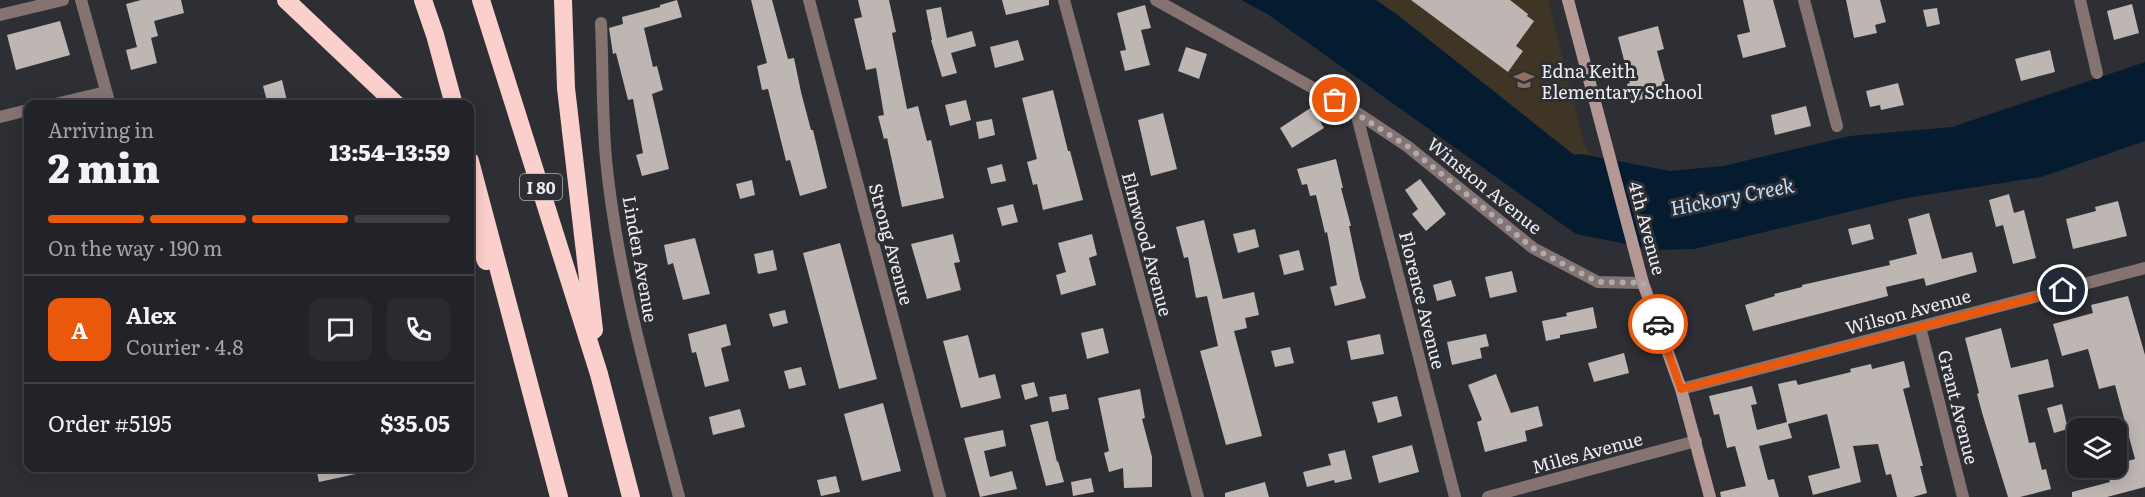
<!DOCTYPE html>
<meta charset="utf-8">
<style>
:root{--surface:#222328;--page:#2a2b30;--text:#f1f3f6;--muted:#a2a4a8;--line:#3f4045;--accent:#ea580c}
body{margin:0;font-family:Literata,serif;background:var(--page);color:var(--text);height:100vh;display:flex;flex-direction:column;font-size:22px;white-space:nowrap}
*{box-sizing:border-box;margin:0}
p{font-size:20px;color:var(--muted)}
.icon{flex:none;width:33px;height:33px;fill:none;stroke:currentColor;stroke-width:2;stroke-linecap:round;stroke-linejoin:round}
.map{position:relative;flex:1;overflow:hidden}
.drawer{position:absolute;left:24px;top:100px;width:450px;height:372px;display:flex;flex-direction:column;background:var(--surface);border-radius:12px;box-shadow:0 3px 15px #0003,0 0 0 2px var(--line)}
.drawer>*{flex:none}
.fabs{position:absolute;left:2067px;top:418px;display:grid;gap:12px}
.fabs a{display:grid;place-items:center;width:60px;height:60px;border-radius:12px;background:var(--surface);box-shadow:0 3px 15px #0003,0 0 0 2px var(--line);font-size:30px}
.pin{position:absolute;display:grid;place-items:center;width:51px;height:51px;color:#fff;margin:-26px;border:3px solid #fff;border-radius:50%;box-shadow:0 2px 6px #0007}
.courier{position:absolute;display:grid;place-items:center;width:60px;height:60px;margin:-30px;border:4px solid #ea580c;border-radius:50%;background:#fff;color:#222;box-shadow:0 2px 8px #0007}
.overview em{font-style:normal;font-weight:800}
.overview div{display:flex;flex-direction:column-reverse}
.overview{display:flex;align-items:center;justify-content:space-between;height:102px;padding:0 24px}
h1{font-size:39px;font-weight:800;line-height:45px}
.bar{display:grid;grid-template-columns:repeat(4,1fr);gap:9px 6px;align-content:center;height:72px;padding:0 24px}
.bar i{height:8px;border-radius:4px;background:var(--line)}
.bar .selected{background:var(--accent)}
.bar p{grid-column:span 4}
.line{display:flex;align-items:center;gap:15px;padding:0 24px;border-top:2px solid var(--line)}
.line div{flex:1}
.round{display:grid;place-items:center;flex:none;width:63px;height:63px;border-radius:12px;background:var(--page)}
.map>svg:first-child{display:block}
</style>
<div class="map">
<svg width="2145" height="497" viewBox="0 0 2145 497">
<rect width="100%" height="100%" fill="#2e2f35"/>
<path fill="#3f3525" d="M1376,0h172l36,144 7,12 -10,-2 -7,1 -175,-139z"/>
<path fill="#051b30" d="M1241,0h135l23,16 175,139 7,-1 89,17 53,-5 127,-30 102,-9 193,-65v79l-104,36 -135,21 -212,51 -38,1 -80,-16 -307,-219z"/>
<path fill="#beb6b3" d="M141,0h40l3,13 -30,8 4,15 -7,2 6,25 -26,7 -5,-20 11,-3 -11,-43z
M677,0l5,17 -38,11 9,39 4,-1 6,24 -11,4 17,75 -27,7 -6,-21 7,-2 -10,-54 -5,1 -12,-47 -3,1 -4,-26 14,-4 -1,-7 38,-10v-2z
M751,0h21l16,59 6,-1 7,34 10,38h2l14,58 -27,8 -10,-36 -4,1 -18,-72 -6,1 -5,-24 10,-3z
M858,0h31l7,32 -4,1 15,76 11,-3 9,35 4,-1 13,58 -42,9 -15,-69 -3,1 -6,-23 6,-1 -8,-47 -10,2 -12,-51 8,-2z
M1002,0h47v5l-43,10z
M1411,0h99l18,14 -1,2 7,5 -18,25 7,5 -15,21z
M1743,0h30l13,47 -43,11 -6,-23 13,-3z
M1846,0h34l6,22 -11,3 2,8 -23,5z
M2132,4l7,29 -25,7 -7,-29z
M1145,5l6,23 -10,2 9,35 -25,6 -5,-20 6,-1 -9,-37z
M941,7l6,31 25,-7 4,15 -25,7 6,20 -15,4 -11,-37h1l-6,-30z
M1937,8l3,16 -13,3 -4,-17z
M60,21l10,34 -54,15 -9,-35z
M1658,26l6,23 -7,2 9,34 -7,1 2,8 -29,8 -5,-18 3,-1 -12,-46z
M1018,40l6,20 -29,8 -5,-21z
M1186,47l21,7 -8,25 -21,-8z
M2050,50l5,22 -34,9 -6,-22z
M282,80l6,25h-20l-5,-19z
M1898,83l6,22 -23,5 -1,-5 -10,2 -4,-16z
M1053,90l15,61h2l13,49 -40,10 -6,-26 -4,1 -6,-23 10,-3 -15,-61z
M966,100l5,20 -21,6 -5,-21z
M1806,106l5,20 -36,9 -4,-20z
M1312,107l12,21 -32,20 -12,-20z
M1163,113l14,56 -26,7 -13,-56z
M992,119l3,16 -16,4 -3,-17z
M1336,159l7,29h-2l10,38h-2l11,53 6,19 -31,8 -5,-19 7,-2 -10,-53 -2,1 -9,-38 -6,1 -3,-12 -5,1 -5,-16z
M1002,164l4,17 -15,3 -4,-16z
M1420,179l26,35 -20,17 -14,-17 6,-5 -13,-19z
M752,180l3,15 -15,4 -4,-15z
M2009,194l5,19 10,-3 12,48 -23,6 -10,-39 -7,2 -7,-27z
M2118,201l9,35 -54,13 -7,-30 30,-8 -1,-4z
M1013,204l5,18 -16,4 -5,-18z
M1929,213l13,46 30,-7 5,20 -51,14 -2,-8 -38,9 2,9 -135,35 -8,-26 30,-9 -1,-2 28,-7v-2l88,-20 -1,-4 28,-7 -9,-35z
M1204,220l19,79 31,-7 5,23 -14,3 2,10 -13,3 28,105 -36,9 -26,-94 18,-5 -11,-50 -11,2 -8,-41 -4,1 -8,-31z
M1870,224l4,15 -22,6 -4,-16z
M1255,229l4,18 -21,6 -5,-19z
M953,234l7,28 -6,1 7,27 -34,9 -16,-55z
M1092,234l5,21 -8,3 7,27 -35,10 -5,-20 10,-3 -8,-29z
M695,238l15,56 -27,6 -10,-37 -5,2 -4,-20z
M840,243l37,136 -38,10 -36,-136z
M773,250l4,20 -19,4 -4,-20z
M1299,250l5,20 -20,5 -5,-20z
M1512,271l5,21 -27,6 -5,-21z
M1451,280l5,16 -19,5 -4,-16z
M2128,296l17,59v132l-38,10h-35v-5l38,-10 -4,-14h10v-4l19,-5 -20,-74 -16,4 -11,-40 -26,7 -9,-32 40,-11 -2,-8z
M1593,307l4,21 -37,7v3l-14,3 -4,-20 25,-5 -1,-3z
M785,310l3,13 -15,4 -4,-13z
M726,324l5,21 -10,3 8,33 -24,6 -9,-35 -4,1 -4,-19z
M1103,328l6,25 -22,6 -6,-26z
M2001,328l10,40 37,-9 6,28 -36,8 11,48 6,-1 7,28 4,-1 5,20 -31,8h-12l-25,-81 -6,-22 2,-1 -14,-55z
M1380,334l4,20 -33,6 -4,-19z
M1486,334l3,12 -9,2 2,10 -30,7 -5,-23z
M968,335l11,43 16,-4 6,24 -40,10 -18,-67z
M1290,347l4,16 -19,4 -4,-16z
M1624,353l5,20 -35,9 -6,-19z
M1904,361l6,26 -7,2 20,77h-3l7,27 -14,4h-16l-6,-23 -5,1 -8,-31 -25,2 8,36 -48,13 -5,-19 32,-8 -13,-54 -39,10 4,14 -33,8 9,34 6,-1 5,18h-58l-1,-5 26,-6 -11,-40 -8,2 -8,-34 -5,1 -5,-19 43,-10 5,18 -6,1 6,25 30,-8 -9,-38 18,-4 2,5 53,-13 -1,-3 21,-5 1,5z
M801,367l5,18 -17,4 -5,-18z
M1496,374l15,39 27,-7 5,20 -18,5 2,10 -42,11 -8,-30 5,-2 -14,-35z
M1034,382l4,14 -13,4 -4,-15z
M1140,389l5,29 -3,1 10,38v30l-28,1 -1,-20 -14,4 -5,-19 5,-2 -11,-53z
M1066,394l3,15 -17,3 -3,-15z
M1397,396l5,20 -24,7 -6,-21z
M883,403l18,68 -39,10 -18,-67z
M2062,404l6,25 -14,4 -7,-25z
M740,409l5,18 -32,8 -4,-18z
M1048,421l9,41 1,-1 6,21 -18,4 -16,-61z
M1003,430l3,16 -22,5 6,26 22,-6 5,18 -37,8 -16,-59z
M1412,445l7,27 -40,11 -7,-27z
M1345,450l7,29 -17,4 -1,-3 -27,7 -4,-15 28,-7 -3,-11z
M316,468h39l1,6 -37,8z
M836,476l4,16 -19,4 -4,-16z
M1091,478l3,14 -21,4 -2,-14z
M1265,482l4,15h-44v-4z"/>
<g fill="none" stroke-linecap="round" stroke-linejoin="round">
<path stroke="#847371" stroke-width="12" d="M81,0l29,105
M809,0l131,497
M1064,0l134,497
M1156,0l200,112 51,34 126,102 65,34 45,1
M1804,0l33,126
M2080,0l17,73
M0,15l63,-15
M601,23c2,45 1,91 5,136 11,115 44,227 73,338
M51,105l55,-13
M1356,112l99,385
M0,117l28,-7
M1920,327l43,170
M1681,389l464,-121
M1488,497l208,-56"/>
<path stroke="#b49895" stroke-width="12" d="M1568,0l75,283 38,106 29,108"/>
<path stroke="#fbcfcb" stroke-width="18" d="M286,0l111,105
M423,0l12,35 19,70
M481,0l118,374 32,123
M563,0l3,88 28,242
M470,161l89,336
M470,220l16,41"/>
</g>
<g fill="none" stroke-linecap="round" stroke-linejoin="round">
<path stroke="#ababb0" stroke-width="6" stroke-dasharray="0 10.8" d="M1335,100l72,46 126,102 65,34 45,1 15,41"/>
<path stroke="#ea580c" stroke-width="8" d="M1658,324l23,65 382,-99"/>
</g>
<defs>
<g id="school-bare" transform="scale(1.62)"><path d="M0-5L7-2L0 1L-7-2ZM-4 1L0 2.5L4 1V4Q0 6-4 4Z" fill="#8d6e63" stroke="#2e2f35" stroke-width="2.5" paint-order="stroke"/></g>
</defs>
<g fill-rule="evenodd">
<use href="#school-bare" x="1524" y="80"/>
</g>
<g text-anchor="middle" dominant-baseline="central" stroke-width="6" stroke-linejoin="round" paint-order="stroke">
<rect fill="#2e2f35" stroke="#b4b5b9" stroke-width="1.5" x="520" y="174" width="42" height="26" rx="4.5"/>
<g font-size="16" font-weight="bold" fill="#eeeef2">
<text x="541" y="187">I 80</text>
</g>
<g font-size="18" fill="#eeeef2" stroke="#2e2f35" text-anchor="start">
<text x="1541" y="70">Edna Keith<tspan x="1541" dy="21">Elementary School</tspan></text>
</g>
<g font-size="18" fill="#eeeef2" stroke="#2e2f35">
<text transform="translate(1485 185) rotate(39)">Winston Avenue</text>
<text transform="translate(1648 228) rotate(75)">4th Avenue</text>
<text transform="translate(892 244) rotate(75)">Strong Avenue</text>
<text transform="translate(1148 244) rotate(75)">Elmwood Avenue</text>
<text transform="translate(641 259) rotate(80)">Linden Avenue</text>
<text transform="translate(1423 300) rotate(76)">Florence Avenue</text>
<text transform="translate(1908 311) rotate(-15)">Wilson Avenue</text>
<text transform="translate(1959 407) rotate(76)">Grant Avenue</text>
<text transform="translate(1587 452) rotate(-15)">Miles Avenue</text>
</g>
<g font-size="20" font-style="italic" fill="#c4dffb" stroke="#2e2f35">
<text transform="translate(1732 195) rotate(-11)">Hickory Creek</text>
</g>
</g>
</svg>
<div class="fabs">
<a><svg class="icon" aria-label="layers" viewBox="0 0 24 24"><path d="M12 4l9 5-9 5-9-5zM3 14l9 5 9-5"/></svg></a>
</div>
<div class="pin" style="left:1335px;top:100px;background:#ea580c"><svg class="icon" aria-label="bag" viewBox="0 0 24 24"><path d="M5 8h14l-1 12H6zM9 8a3 3 0 0 1 6 0"/></svg></div>
<div class="pin" style="left:2063px;top:290px;background:#1f2937"><svg class="icon" aria-label="home" viewBox="0 0 24 24"><path d="M3 11l9-7 9 7M6 9v11h12V9"/></svg></div>
<div class="courier" style="left:1658px;top:324px"><svg class="icon" aria-label="car" viewBox="0 0 24 24"><path d="M5 17H2v-5l4-1 3-4h7l3 4 3 1v5h-3M9 17h6M6 11h13"/><circle cx="7" cy="17" r="2"/><circle cx="17" cy="17" r="2"/></svg></div>
<section class="drawer">
<div class="overview"><div><h1>2 min</h1><p>Arriving in</p></div><em>13:54–13:59</em></div>
<div class="bar"><i class="selected"></i><i class="selected"></i><i class="selected"></i><i></i><p>On the way · 190 m</p></div>
<div class="line" style="height:108px"><b class="round" style="background:var(--accent);color:#fff">A</b><div><b>Alex</b><p>Courier · 4.8</p></div><a class="round"><svg class="icon" aria-label="chat" viewBox="0 0 24 24"><path d="M4 5h16v11H9l-5 4z"/></svg></a><a class="round"><svg class="icon" aria-label="phone" viewBox="0 0 24 24"><path d="M5 4h4l2 5-3 2q2 4 5 5l2-3 5 2v4C11 20 4 13 5 4z"/></svg></a></div>
<div class="line" style="height:78px"><div>Order #5195</div><b>$35.05</b></div>
</section>
</div>
